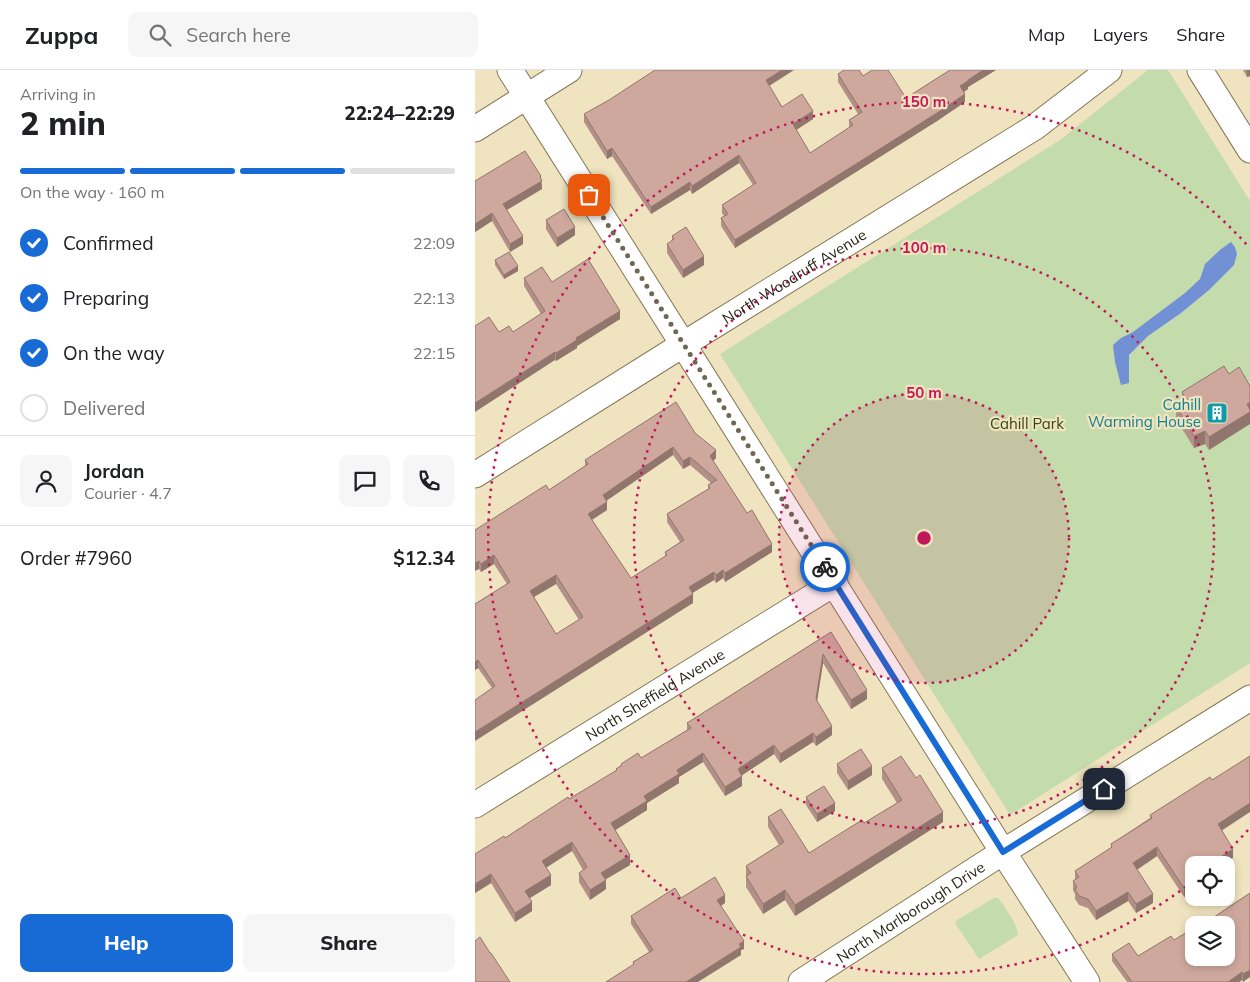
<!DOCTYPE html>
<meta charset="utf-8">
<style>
:root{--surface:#fff;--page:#f6f6f6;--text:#202124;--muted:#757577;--line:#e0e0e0;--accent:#186bd5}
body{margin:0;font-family:Mulish,sans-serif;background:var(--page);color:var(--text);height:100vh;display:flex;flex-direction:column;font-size:19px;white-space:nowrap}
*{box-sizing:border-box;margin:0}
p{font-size:16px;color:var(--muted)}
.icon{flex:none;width:28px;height:28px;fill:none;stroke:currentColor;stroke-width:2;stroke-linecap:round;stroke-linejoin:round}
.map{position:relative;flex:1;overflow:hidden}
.panel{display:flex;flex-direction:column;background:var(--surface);width:475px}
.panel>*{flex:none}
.controls{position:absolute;left:710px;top:786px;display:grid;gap:10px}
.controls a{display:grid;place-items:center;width:50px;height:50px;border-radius:10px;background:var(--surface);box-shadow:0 2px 8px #0003;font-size:25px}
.pin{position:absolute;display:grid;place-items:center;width:42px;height:42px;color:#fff;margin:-21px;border-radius:10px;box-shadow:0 2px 8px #0006}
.courier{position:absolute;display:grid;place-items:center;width:50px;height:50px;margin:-25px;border:4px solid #186bd5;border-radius:50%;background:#fff;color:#222;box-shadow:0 1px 6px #0007}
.overview em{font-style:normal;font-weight:800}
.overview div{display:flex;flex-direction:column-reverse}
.overview{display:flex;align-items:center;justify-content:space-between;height:85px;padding:0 20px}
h1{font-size:32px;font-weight:800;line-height:38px}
.bar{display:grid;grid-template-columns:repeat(4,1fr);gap:8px 5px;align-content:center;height:60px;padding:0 20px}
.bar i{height:6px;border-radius:4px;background:var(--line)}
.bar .current{background:var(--accent)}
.bar p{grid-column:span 4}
.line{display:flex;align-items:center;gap:12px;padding:0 20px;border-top:1px solid var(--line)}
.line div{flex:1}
.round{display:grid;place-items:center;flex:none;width:52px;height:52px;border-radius:10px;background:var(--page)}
ol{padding:0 20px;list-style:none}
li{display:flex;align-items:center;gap:15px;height:55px}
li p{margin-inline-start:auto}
li .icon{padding:5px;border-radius:50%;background:var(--accent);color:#fff;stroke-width:4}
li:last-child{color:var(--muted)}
li i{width:28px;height:28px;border:2px solid var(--line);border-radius:50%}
.button{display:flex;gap:10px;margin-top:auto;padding:10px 20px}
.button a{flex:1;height:58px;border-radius:10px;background:var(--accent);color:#fff;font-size:20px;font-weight:800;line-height:58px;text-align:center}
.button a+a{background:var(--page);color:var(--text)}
header{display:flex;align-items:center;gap:30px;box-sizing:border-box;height:70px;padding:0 25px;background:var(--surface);border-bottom:1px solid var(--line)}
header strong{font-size:24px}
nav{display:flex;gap:28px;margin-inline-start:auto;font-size:18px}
.search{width:350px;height:45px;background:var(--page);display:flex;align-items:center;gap:12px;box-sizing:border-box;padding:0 18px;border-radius:10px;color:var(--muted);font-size:19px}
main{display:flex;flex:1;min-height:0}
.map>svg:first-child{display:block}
</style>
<header>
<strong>Zuppa</strong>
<div class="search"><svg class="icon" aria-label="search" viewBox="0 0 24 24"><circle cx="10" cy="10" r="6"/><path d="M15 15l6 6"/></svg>Search here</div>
<nav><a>Map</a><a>Layers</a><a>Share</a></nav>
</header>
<main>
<section class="panel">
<div class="overview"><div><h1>2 min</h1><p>Arriving in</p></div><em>22:24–22:29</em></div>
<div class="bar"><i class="current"></i><i class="current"></i><i class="current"></i><i></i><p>On the way · 160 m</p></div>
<ol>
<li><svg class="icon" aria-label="check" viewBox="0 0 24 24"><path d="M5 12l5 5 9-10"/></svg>Confirmed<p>22:09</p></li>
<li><svg class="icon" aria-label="check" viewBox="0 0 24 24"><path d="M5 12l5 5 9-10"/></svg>Preparing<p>22:13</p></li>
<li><svg class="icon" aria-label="check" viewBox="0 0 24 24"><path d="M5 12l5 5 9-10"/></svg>On the way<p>22:15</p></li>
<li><i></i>Delivered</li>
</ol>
<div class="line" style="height:90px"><a class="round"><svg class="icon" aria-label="person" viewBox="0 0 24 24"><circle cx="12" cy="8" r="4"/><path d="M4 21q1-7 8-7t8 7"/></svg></a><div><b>Jordan</b><p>Courier · 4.7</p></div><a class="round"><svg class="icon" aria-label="chat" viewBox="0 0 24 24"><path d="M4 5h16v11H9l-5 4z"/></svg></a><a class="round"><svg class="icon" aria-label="phone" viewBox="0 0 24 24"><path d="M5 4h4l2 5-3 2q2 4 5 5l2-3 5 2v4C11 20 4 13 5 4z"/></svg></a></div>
<div class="line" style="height:65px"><div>Order #7960</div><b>$12.34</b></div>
<div class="button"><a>Help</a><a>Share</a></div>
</section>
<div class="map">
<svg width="775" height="912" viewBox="0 0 775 912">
<rect width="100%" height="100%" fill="#f0e3bf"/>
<path fill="#c4dcac" d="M673,0h20l82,131v462l-240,152 -290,-461 340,-214z
M519,828h4c7,10 19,25 20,37l-39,24 -24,-36 2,-3z"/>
<path fill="#7291d5" d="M756,172l4,5 2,7 -3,11 -25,25 -28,23 -33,23 -19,19v28l-8,2 -6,-23 -2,-17 8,-7 12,-6 52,-39 15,-14 5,-15 16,-15z"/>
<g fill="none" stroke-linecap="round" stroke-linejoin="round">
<g stroke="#837857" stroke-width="27">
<g id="minor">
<path d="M35,0l493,782 84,130"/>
<path d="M725,0l50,80"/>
<path d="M0,59l94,-59"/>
<path id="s1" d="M0,405l209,-131 351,-217 74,-57"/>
<path id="s2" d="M0,735l360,-222"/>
<path id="s3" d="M326,912l202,-130 247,-154"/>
</g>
</g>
<use href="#minor" stroke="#fff" stroke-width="25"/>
</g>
<path fill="#b29087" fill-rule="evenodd" d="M475,0h46l-28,17v2l-4,3 1,10 -28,19 -202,127 -14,-22v-8l3,-2 -2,-3v-8l31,-20 -14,-22 -47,31 -2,-4 -39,24 -39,-58 -5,3 -23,-37v-8l185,-28 13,21 31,12 -17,11 14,23 39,-25v-8l9,-6 -20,-32v-8l25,2 43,22z
M768,0h7v6l-3,1z
M66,109l1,10 -35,21 16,34 -13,8 -18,-31 -17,11v-51z
M71,150l29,15 -18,12 -11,-18z
M197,166l32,29 -21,13 -16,-25v-9l5,-3z
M20,190l23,11 -14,8 -9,-14z
M49,208l28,4 68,37 -43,27v2l-21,13 -1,-1 -56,-28h14l28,-18 -17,-28z
M749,296l-15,84 -4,-6 -11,4 -18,-29v-13l6,-4v-10z
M220,363l21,25 -3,3 59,91 -47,30 -2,-4 -7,5 -2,-3 -22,13 1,10 -201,85 -14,-20 -3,2v-66l32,-20 -13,-20 -13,8 -2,-3 -4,-39 74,-40 36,-24v-6zM198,385l10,14 7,-4 21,18 -3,2v4l-41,25v8l13,20 -15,10v5l-34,21 -39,-58 15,-10 -1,-9zM81,514l23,36 -23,14 -22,-37z
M356,562l36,67 -16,10 -28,-46 -6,38 15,34 -16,11 -3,-4 -33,21 -6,-9 -32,21v11l-17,10 -22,-34 -24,15v6l-32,20v7l-32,20 15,35 -24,14v10l-16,11 -11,-18v-9l4,-3 -11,-19 -26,17 5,17 -21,13 2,13 -17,11 -24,-39 -16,10v-39l30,-16 111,-67v-2l5,-4v-1l20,-6 46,-28v-7z
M362,694l35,11 -24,15 -11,-17z
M407,698l61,54 -148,94 -10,-16 -22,14 -17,-27v-21l33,-21 -11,-18v-10l41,36 55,-30 33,-20 -15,-24z
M331,727l29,14 -18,11 -11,-17z
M675,745l72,15 11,28 -39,7 -10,32 -27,-41 -20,14 16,33 -17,10 -8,-12 -32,19 -8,-12 -9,-3 -4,-6v-5l-2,-4v-9l2,-1v-9l36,-23v-4l39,-26z
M775,823l-7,89 -1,-2 -3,2h-112l-15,-21v-7l26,2 36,-16 37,-21z
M206,828l44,5 -4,3 23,43 -3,1v5l-108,10v-3l16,-10 -18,-28v-8z"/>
<path fill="#91766e" d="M307,0h12l-28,18v-8z
M508,0h13l-28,17v2l-8,5v-8l8,-6z
M772,0h3v6l-3,1z
M490,24v8l-28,19 -202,127v-8z
M338,41v8l-20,13v-8z
M137,78v8l-5,3v-8z
M264,85v8l-47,31v-8z
M66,106l1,13 -39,23v-8z
M215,112v8l-39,24v-7z
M17,143v8l-17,11v-8z
M100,157v8l-18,12v-9z
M48,166v8l-13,8v-8z
M229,186v9l-21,13v-8z
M43,196v5l-14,8v-4z
M145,241v8l-43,27v2l-21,13v-8l20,-15z
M80,282v8l-80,52v-9z
M775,332v22l-41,26v-13z
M730,361v13l-11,4v-12z
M198,377v8l-70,48v-8z
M241,380v8l-6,6v-8z
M215,387v8l-7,4v-8z
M132,432v8l-19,12v-8z
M297,474v8l-47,30v-9z
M19,485v9l-13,8v-8z
M4,491v8l-4,2v-8z
M248,500v8l-7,5v-8z
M239,502v8l-25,15v-8z
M81,505v9l-26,15v-8z
M218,524v9l-218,138v-9z
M348,584v9l-7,45v-9z
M3,590v8l-3,2v-8z
M392,620v9l-16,10v-9z
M357,656v9l-16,11v-9z
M338,663v9l-33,21v-9z
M299,675v9l-36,24v-9z
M228,683v9l-24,15v6l-32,20v7l-36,23v-10l66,-53z
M397,696v9l-24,15v-9z
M267,706v10l-17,10v-9z
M360,733v8l-18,11v-8z
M775,733v9l-32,21v-9z
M468,742v10l-148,94v-11z
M97,772v9l-30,19v-9z
M682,777v9l-24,16v-9z
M758,779v9l-11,7h-14z
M155,785v10l-29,17v-9z
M16,804v9l-16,10v-9z
M76,805v10l-26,16v-10z
M131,810v9l-16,11v-10z
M719,811v9l-10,7v-9z
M310,820v10l-22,14v-10z
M653,822v9l-32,19v-9z
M678,824v9l-17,10v-9z
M250,825v8l-8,5v-8z
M57,832v9l-17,11v-9z
M269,871v8l-3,1v5l-43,27h-12z
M775,900v7l-7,5v-8z
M767,902v8l-3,2h-11z"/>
<path fill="#cfa89d" stroke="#91766e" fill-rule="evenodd" d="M180,0h127l-16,10 16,27 20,-13 11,17 -20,13 17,29 43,-28 -4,-5 13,-8 -24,-38 6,-4h15l4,6 9,-6h16l18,28 44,-28h33l-15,10v1l-8,5 5,8 -28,19 -202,127 -14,-22 7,-4 -6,-9 34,-22 -17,-28 -47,31 -2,-4 -39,25 -39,-59 -5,3 -23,-37 25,-14z
M50,81l16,25 -1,1 2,4 -39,23 20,32 -13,8 -18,-31 -17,11v-43z
M89,139l11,18 -18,11 -11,-18z
M211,157l18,29 -21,14 -16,-26 7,-5 -2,-3z
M34,182l9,14 -14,9 -9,-15z
M113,189l32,52 -44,27 1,2 -21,13 -1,-1 -80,51v-77l14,-9 10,15 10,-6 4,6 32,-21 -21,-33 18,-11 10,15z
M749,296l5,8 10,-7 11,19v16l-3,2 3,6v2l-41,25 -4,-6 -11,5 -18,-30 10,-7 -4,-7z
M201,332l19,31 21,17 -6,6 37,57 5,-3 20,34 -47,29 -2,-3 -7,5 -2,-3 -25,15 4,7 -218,138v-32l20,-14 -17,-26 -3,2v-58l35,-22 -16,-27 -13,9 -2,-3 -4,2v-33l71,-45 3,5 39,-26 -3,-4zM198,377l10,14 7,-4 27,23 -9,5 2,3 -43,26 17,26 -19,12 2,3 -36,23 -43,-64 19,-12 -4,-7zM81,505l27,42 -27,17 -26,-43z
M356,562l36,58 -16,10 -28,-46 -7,45 16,27 -16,11 -3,-4 -33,21 -6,-9 -36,24 4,7 -17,11 -22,-34 -26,17 2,4 -35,22 3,5 -36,22 19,32 -29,18 5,7 -16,10 -11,-17 8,-6 -15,-25 -30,19 9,14 -26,16 7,11 -17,11 -24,-39 -16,10v-30l29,-18 1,2 63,-41 1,2 48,-29 -1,-1 6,-4 -1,-1 17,-11 3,5 50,-30 -4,-5z
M386,679l11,17 -24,15 -11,-17z
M426,686l15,22 4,-3 23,37 -148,93 -10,-15 -22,14 -17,-28 5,-3 -5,-7 38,-24 -16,-25 13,-8 28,44 53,-33 2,3 38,-23 -20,-32z
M775,686v47l-32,21 15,25 -25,16h-14v16l-10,7 -27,-41 -24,16 20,31 -17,10 -8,-12 -32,19 -8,-12 -9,-3 -4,-6 2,-3 -4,-6 6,-4 -4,-6 37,-24 -1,-3 41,-26 -2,-3 60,-38 2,3z
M349,716l11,17 -18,11 -11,-17z
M240,807l10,18 -8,5 27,41 -5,3 2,3 -55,35h-80l28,-18 -1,-2 20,-12 -22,-34 44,-28 6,10z
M775,823v77l-7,4 -1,-2 -14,10h-96l-20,-28 17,-11 9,13 33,-20 3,4 20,-12v30h32v-33h-28l12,-8 1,2z
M5,867l10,16h1l19,29h-35v-41z"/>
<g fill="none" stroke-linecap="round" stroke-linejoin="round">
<path stroke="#6f6752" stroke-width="5" stroke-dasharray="0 9" d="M114,125l236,372"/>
<path stroke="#186bd5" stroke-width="6" d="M350,497l178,285 101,-63"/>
</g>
<circle cx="449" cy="468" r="145" fill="#c2185b" fill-opacity=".12"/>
<g fill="none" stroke="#c2185b" stroke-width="2.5" stroke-dasharray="2.5 5">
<circle cx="449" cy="468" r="145"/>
<circle cx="449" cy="468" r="290"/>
<path d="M773 760A436 436 0 0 1 738 795M717 812A436 436 0 1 1 773 176"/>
</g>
<defs>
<g id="building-square" transform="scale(1.125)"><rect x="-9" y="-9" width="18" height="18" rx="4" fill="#0f9aa8" stroke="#f0e3bf"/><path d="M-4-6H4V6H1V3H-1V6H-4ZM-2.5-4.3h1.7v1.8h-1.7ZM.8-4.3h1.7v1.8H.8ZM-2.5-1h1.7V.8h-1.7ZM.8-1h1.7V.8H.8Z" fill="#fff"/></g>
</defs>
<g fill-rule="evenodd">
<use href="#building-square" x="742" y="343"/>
</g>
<g text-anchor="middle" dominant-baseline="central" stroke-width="4.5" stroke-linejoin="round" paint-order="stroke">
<g font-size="15" fill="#292417" stroke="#f0e3bf">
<text stroke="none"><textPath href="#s1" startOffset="376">North Woodruff Avenue</textPath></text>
<text stroke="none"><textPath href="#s2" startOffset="211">North Sheffield Avenue</textPath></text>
<text stroke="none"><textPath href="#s3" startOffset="130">North Marlborough Drive</textPath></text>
</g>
<g font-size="15" fill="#0d838f" stroke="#f0e3bf" text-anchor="end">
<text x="726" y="334">Cahill<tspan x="726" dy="17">Warming House</tspan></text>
</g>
<g font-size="15" fill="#324814" stroke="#f0e3bf">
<text x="552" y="353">Cahill Park</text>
</g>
</g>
<circle cx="449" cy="468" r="8" fill="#c2185b" stroke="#f0e3bf" stroke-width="2.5"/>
<g font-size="15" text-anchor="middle" font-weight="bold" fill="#c2185b" stroke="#f0e3bf" stroke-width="4.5" stroke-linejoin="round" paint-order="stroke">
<text x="449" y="37">150 m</text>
<text x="449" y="183">100 m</text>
<text x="449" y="328">50 m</text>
</g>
</svg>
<div class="controls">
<a><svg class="icon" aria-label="locate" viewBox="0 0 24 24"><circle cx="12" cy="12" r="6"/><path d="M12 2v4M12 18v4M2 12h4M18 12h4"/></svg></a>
<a><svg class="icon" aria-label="layers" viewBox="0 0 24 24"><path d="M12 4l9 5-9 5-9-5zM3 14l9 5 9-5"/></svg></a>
</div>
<div class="pin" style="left:114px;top:125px;background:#ea580c"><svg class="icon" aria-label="bag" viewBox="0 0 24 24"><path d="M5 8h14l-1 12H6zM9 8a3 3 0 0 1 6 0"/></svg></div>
<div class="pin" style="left:629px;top:719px;background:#1f2937"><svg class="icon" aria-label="home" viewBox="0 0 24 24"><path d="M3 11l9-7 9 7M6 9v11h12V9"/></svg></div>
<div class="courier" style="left:350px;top:497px"><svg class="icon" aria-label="bike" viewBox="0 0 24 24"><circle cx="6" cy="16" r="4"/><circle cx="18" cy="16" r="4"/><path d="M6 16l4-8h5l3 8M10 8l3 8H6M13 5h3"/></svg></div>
</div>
</main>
